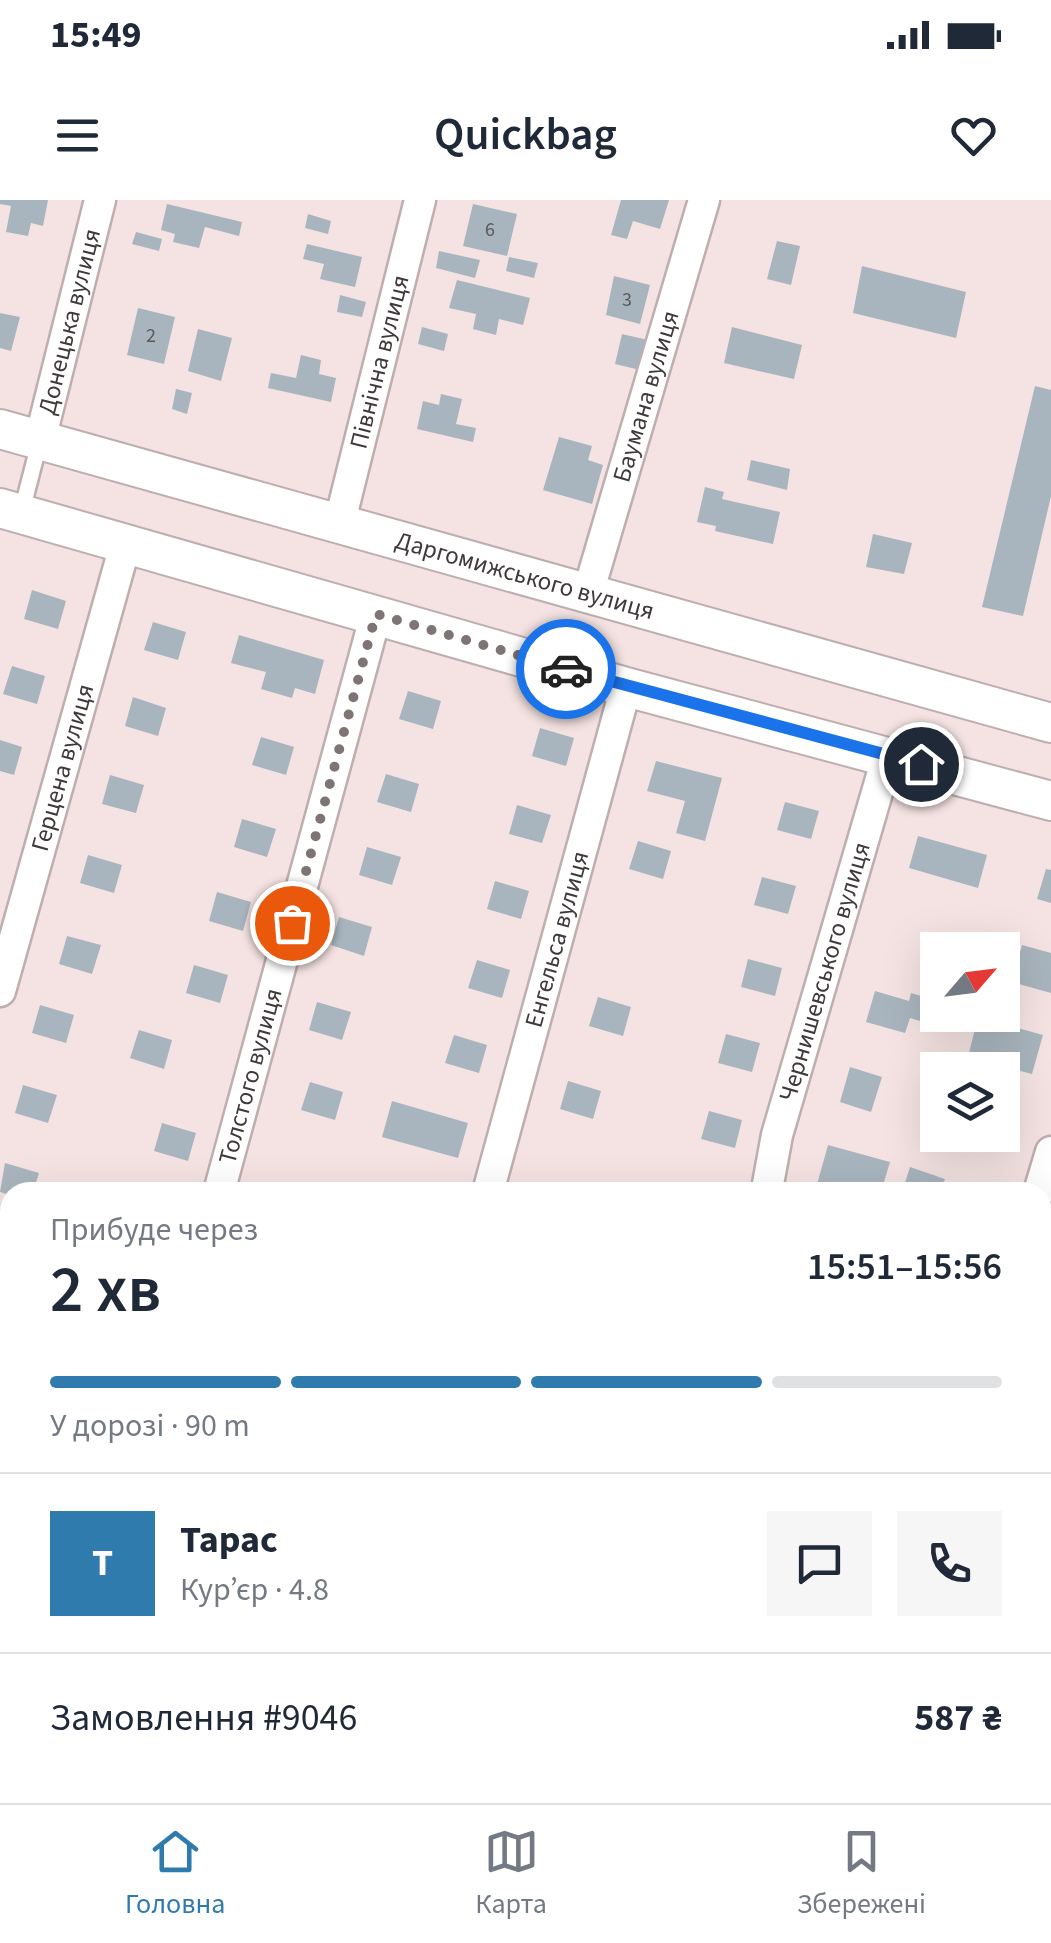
<!DOCTYPE html>
<html lang="uk">
<meta charset="utf-8">
<style>
:root{--surface:#fff;--page:#f6f6f7;--text:#1f2937;--muted:#747a83;--line:#e0e1e3;--accent:#307bae}
body{margin:0;font-family:"Source Sans 3",sans-serif;background:var(--page);color:var(--text);height:100vh;display:flex;flex-direction:column;font-size:38px;white-space:nowrap}
*{box-sizing:border-box;margin:0}
p{font-size:32px;color:var(--muted)}
.icon{flex:none;width:55px;height:55px;fill:none;stroke:currentColor;stroke-width:2;stroke-linecap:round;stroke-linejoin:round}
.map{position:relative;flex:1;overflow:hidden}
.side{position:absolute;left:0px;top:982px;width:1052px;height:622px;display:flex;flex-direction:column;background:var(--surface);border-radius:30px 30px 0 0;box-shadow:0 10px 40px #0002}
.side>*{flex:none}
.needle{width:65px;rotate:62deg}
.tools{position:absolute;left:920px;top:732px;display:grid;gap:20px}
.tools a{display:grid;place-items:center;width:100px;height:100px;border-radius:0px;background:var(--surface);box-shadow:0 10px 40px #0002;font-size:50px}
.pin{position:absolute;display:grid;place-items:center;width:85px;height:85px;color:#fff;margin:-42px;border:5px solid #fff;border-radius:50%;box-shadow:0 2px 10px #0007}
.courier{position:absolute;display:grid;place-items:center;width:100px;height:100px;margin:-50px;border:8px solid #1a73e8;border-radius:50%;background:#fff;color:#222;box-shadow:0 2px 12px #0007}
.head em{font-style:normal;font-weight:600}
.head div{display:flex;flex-direction:column-reverse}
.head{display:flex;align-items:center;justify-content:space-between;height:170px;padding:0 50px}
h1{font-size:65px;font-weight:600;line-height:75px}
.bar{display:grid;grid-template-columns:repeat(4,1fr);gap:15px 10px;align-content:center;height:120px;padding:0 50px}
.bar i{height:12px;border-radius:8px;background:var(--line)}
.bar .selected{background:var(--accent)}
.bar p{grid-column:span 4}
.line{display:flex;align-items:center;gap:25px;padding:0 50px;border-top:2px solid var(--line)}
.line div{flex:1}
.round{display:grid;place-items:center;flex:none;width:105px;height:105px;border-radius:0px;background:var(--page)}
.status{display:flex;justify-content:space-between;align-items:center;height:70px;padding:0 50px;background:var(--surface);direction:ltr}
.status svg{height:28px;fill:currentColor}
header{display:flex;justify-content:space-between;align-items:center;height:130px;padding:0 50px;background:var(--surface);font-size:45px;font-weight:600}
.dock{display:flex;justify-content:space-around;align-items:center;height:140px;border-top:2px solid var(--line);background:var(--surface);font-size:28px;color:var(--muted)}
.dock a{display:grid;justify-items:center;gap:5px}
.dock .selected{color:var(--accent)}
.map>svg:first-child{display:block}
</style>
<div class="status"><b>15:49</b><svg viewBox="0 0 49 12"><path d="M0 12V9h3v3zM5 12V6h3v6zM10 12V3h3v9zM15 12V0h3v12zM26 1h20v11H26zM47 4h2v5h-2z"/></svg></div>
<header><svg class="icon" aria-label="menu" viewBox="0 0 24 24"><path d="M4 6h16M4 12h16M4 18h16"/></svg>Quickbag<svg class="icon" aria-label="heart" viewBox="0 0 24 24"><path d="M12 20l-8-8c-3-5 5-10 8-4 3-6 11-1 8 4z"/></svg></header>
<div class="map">
<svg width="1051" height="1603" viewBox="0 0 1051 1603">
<rect width="100%" height="100%" fill="#f4e3e2"/>
<path fill="#a9b5be" d="M0,0h48l-5,26 -12,-3 -3,13 -22,-4 5,-26 -11,-2z
M621,0h48l-9,29 -27,-8 -6,18 -16,-4z
M167,4l75,18 -3,14 -34,-9 -6,21 -26,-6 2,-8 -14,-4z
M473,4l44,10 -10,42 -44,-10z
M308,14l23,7 -3,13 -23,-6z
M136,32l26,7 -3,12 -27,-7z
M777,41l23,5 -9,39 -24,-6z
M307,44l55,13 -7,30 -35,-8 4,-15 -21,-5z
M439,51l41,9 -5,18 -39,-10z
M509,57l29,6 -4,15 -28,-7z
M862,66l104,26 -10,46 -103,-25z
M614,76l36,9 -10,39 -34,-9z
M457,80l73,18 -7,27 -24,-6 -3,16 -23,-6 3,-15 -27,-6z
M340,95l26,7 -4,15 -25,-5z
M138,108l37,9 -11,47 -37,-9z
M0,113l20,4 -9,34 -11,-3z
M422,127l26,7 -4,17 -26,-7z
M732,127l70,18 -8,34 -70,-16z
M198,129l34,9 -11,43 -33,-10z
M622,134l26,6 -8,30 -25,-6z
M301,155l20,5 -2,14 17,4 -5,24 -63,-14 3,-15 25,5z
M1035,186l16,4v106l-28,120 -41,-9z
M176,189l16,4 -5,21 -15,-5z
M441,194l21,5 -6,25 20,4 -3,14 -56,-13 6,-28 16,4z
M559,237l33,9 -4,14 15,5 -11,39 -49,-14z
M751,260l39,9 -3,21 -40,-10z
M705,287l19,5 -2,7 58,13 -7,32 -58,-13 1,-5 -19,-4z
M873,334l39,9 -8,31 -38,-7z
M32,390l34,11 -8,28 -34,-10z
M153,422l33,10 -8,28 -34,-10z
M239,435l85,25 -9,34 -20,-6 -3,10 -31,-9 5,-17 -35,-9z
M12,466l33,10 -8,28 -34,-10z
M408,491l33,10 -8,28 -34,-10z
M133,497l33,11 -8,28 -33,-10z
M540,528l34,10 -8,28 -34,-10z
M261,537l33,10 -8,28 -34,-10z
M0,540l22,7 -8,28 -14,-4z
M656,561l66,17 -17,63 -29,-8 9,-32 -38,-10z
M386,574l33,10 -8,28 -34,-10z
M110,575l34,10 -8,28 -34,-9z
M785,602l34,9 -8,28 -34,-9z
M517,605l34,10 -9,28 -33,-9z
M242,619l34,10 -9,28 -33,-10z
M918,636l69,19 -9,33 -69,-20z
M638,641l33,10 -8,28 -34,-10z
M367,647l34,10 -9,28 -33,-10z
M88,655l34,10 -8,28 -34,-10z
M1046,669l5,1v33l-14,-4z
M762,677l34,9 -8,28 -34,-9z
M495,681l34,10 -8,28 -34,-10z
M217,692l34,10 -8,29 -34,-10z
M339,717l33,10 -8,29 -33,-11z
M67,736l34,9 -9,29 -33,-10z
M1022,745l29,8v40l-39,-11z
M748,759l34,9 -7,28 -34,-9z
M477,760l33,10 -8,28 -34,-10z
M194,765l34,10 -8,28 -34,-10z
M875,791l34,10 2,-8 27,8v14h2l-3,11 -27,-8 -5,15 -39,-11z
M598,797l33,10 -8,29 -34,-10z
M317,802l34,10 -9,28 -33,-10z
M40,805l34,10 -8,28 -34,-10z
M978,817l65,18 -11,39 -64,-17z
M139,830l33,10 -8,29 -34,-11z
M726,834l34,9 -8,29 -34,-9z
M454,835l33,10 -8,28 -34,-10z
M850,867l32,10 -11,35 -31,-10z
M568,881l33,10 -8,28 -33,-10z
M310,882l33,10 -8,28 -34,-10z
M23,885l34,10 -9,28 -33,-10z
M392,901l76,22 -10,35 -76,-21z
M1002,908l17,5 -10,35 -31,-9 1,-4h23z
M709,911l33,9 -7,28 -34,-9z
M162,923l34,10 -8,28 -34,-10z
M828,945l62,17 -9,30h-51l-14,-4z
M5,963l34,10 -6,19 -23,3 -10,-3z
M910,967l35,12 -5,13h-38z
M0,1040l10,3v28l-10,-3z
M0,1433l10,3 -1,30 -9,-3z
M0,1523l10,2v28l-10,-2z
M237,1595h25l24,8h-52z
M482,1595h67l-2,8h-67z"/>
<g fill="none" stroke-linecap="round" stroke-linejoin="round">
<g stroke="#beaead" stroke-width="20">
<path id="service" d="M21,314l19,-74"/>
</g>
<g stroke="#beaead" stroke-width="35">
<g id="minor">
<path id="s1" d="M40,240l60,-240"/>
<path id="s2" d="M339,325l81,-325"/>
<path id="s3" d="M588,393l116,-393"/>
<path id="s4" d="M0,791l126,-449"/>
<path id="s5" d="M219,992l157,-578"/>
<path id="s6" d="M488,992l138,-505"/>
<path id="s7" d="M769,992l-1,-8 9,-49 111,-380"/>
<path d="M1039,992l12,-40"/>
<path d="M0,1395l10,3"/>
<path d="M686,1595l31,8"/>
<path d="M51,1603l2,-8"/>
<path d="M321,1603l2,-8"/>
<path d="M608,1603l2,-8"/>
<path d="M867,1603l3,-8"/>
</g>
</g>
<g stroke="#beaead" stroke-width="42">
<g id="tertiary">
<path id="s8" d="M0,229l1051,294"/>
<path d="M0,308l626,179 425,114"/>
</g>
</g>
<use href="#service" stroke="#fff" stroke-width="15"/>
<use href="#minor" stroke="#fff" stroke-width="30"/>
<use href="#tertiary" stroke="#fff" stroke-width="38"/>
</g>
<g fill="none" stroke-linecap="round" stroke-linejoin="round">
<path stroke="#7e7474" stroke-width="10" stroke-dasharray="0 18" d="M292,723l84,-309 190,55"/>
<path stroke="#1a73e8" stroke-width="12" d="M566,469l355,95"/>
</g>
<g text-anchor="middle" dominant-baseline="central" stroke-width="10" stroke-linejoin="round" paint-order="stroke">
<g font-size="20" fill="#5a585a">
<text x="490" y="30">6</text>
<text x="627" y="100">3</text>
<text x="151" y="136">2</text>
</g>
<g font-size="25" fill="#3f3939" stroke="#fff">
<text stroke="none"><textPath href="#s1" startOffset="122">Донецька вулиця</textPath></text>
<text stroke="none"><textPath href="#s2" startOffset="168">Північна вулиця</textPath></text>
<text stroke="none"><textPath href="#s3" startOffset="205">Баумана вулиця</textPath></text>
<text stroke="none"><textPath href="#s8" startOffset="545">Даргомижського вулиця</textPath></text>
<text stroke="none"><textPath href="#s4" startOffset="232">Герцена вулиця</textPath></text>
<text stroke="none"><textPath href="#s6" startOffset="262">Енгельса вулиця</textPath></text>
<text stroke="none"><textPath href="#s7" startOffset="228">Чернишевського вулиця</textPath></text>
<text stroke="none"><textPath href="#s5" startOffset="120">Толстого вулиця</textPath></text>
</g>
</g>
</svg>
<div class="tools">
<a><svg class="needle" viewBox="-14 -14 28 28"><path d="M0-13l5 13h-10z" fill="#e53935"/><path d="M0 13l5-13h-10z" fill="#747a83"/></svg></a>
<a><svg class="icon" aria-label="layers" viewBox="0 0 24 24"><path d="M12 4l9 5-9 5-9-5zM3 14l9 5 9-5"/></svg></a>
</div>
<div class="pin" style="left:292px;top:723px;background:#ea580c"><svg class="icon" aria-label="bag" viewBox="0 0 24 24"><path d="M5 8h14l-1 12H6zM9 8a3 3 0 0 1 6 0"/></svg></div>
<div class="pin" style="left:921px;top:564px;background:#1f2937"><svg class="icon" aria-label="home" viewBox="0 0 24 24"><path d="M3 11l9-7 9 7M6 9v11h12V9"/></svg></div>
<div class="courier" style="left:566px;top:469px"><svg class="icon" aria-label="car" viewBox="0 0 24 24"><path d="M5 17H2v-5l4-1 3-4h7l3 4 3 1v5h-3M9 17h6M6 11h13"/><circle cx="7" cy="17" r="2"/><circle cx="17" cy="17" r="2"/></svg></div>
<section class="side">
<div class="head"><div><h1>2 хв</h1><p>Прибуде через</p></div><em>15:51–15:56</em></div>
<div class="bar"><i class="selected"></i><i class="selected"></i><i class="selected"></i><i></i><p>У дорозі · 90 m</p></div>
<div class="line" style="height:180px"><b class="round" style="background:var(--accent);color:#fff">Т</b><div><b>Тарас</b><p>Кур’єр · 4.8</p></div><a class="round"><svg class="icon" aria-label="chat" viewBox="0 0 24 24"><path d="M4 5h16v11H9l-5 4z"/></svg></a><a class="round"><svg class="icon" aria-label="phone" viewBox="0 0 24 24"><path d="M5 4h4l2 5-3 2q2 4 5 5l2-3 5 2v4C11 20 4 13 5 4z"/></svg></a></div>
<div class="line" style="height:130px"><div>Замовлення #9046</div><b>587 ₴</b></div>
</section>
</div>
<nav class="dock">
<a class="selected"><svg class="icon" aria-label="home" viewBox="0 0 24 24"><path d="M3 11l9-7 9 7M6 9v11h12V9"/></svg>Головна</a>
<a><svg class="icon" aria-label="map" viewBox="0 0 24 24"><path d="M3 6l6-2 6 2 6-2v14l-6 2-6-2-6 2zM9 4v14M15 6v14"/></svg>Карта</a>
<a><svg class="icon" aria-label="saved" viewBox="0 0 24 24"><path d="M7 4h10v16l-5-4-5 4z"/></svg>Збережені</a>
</nav>
